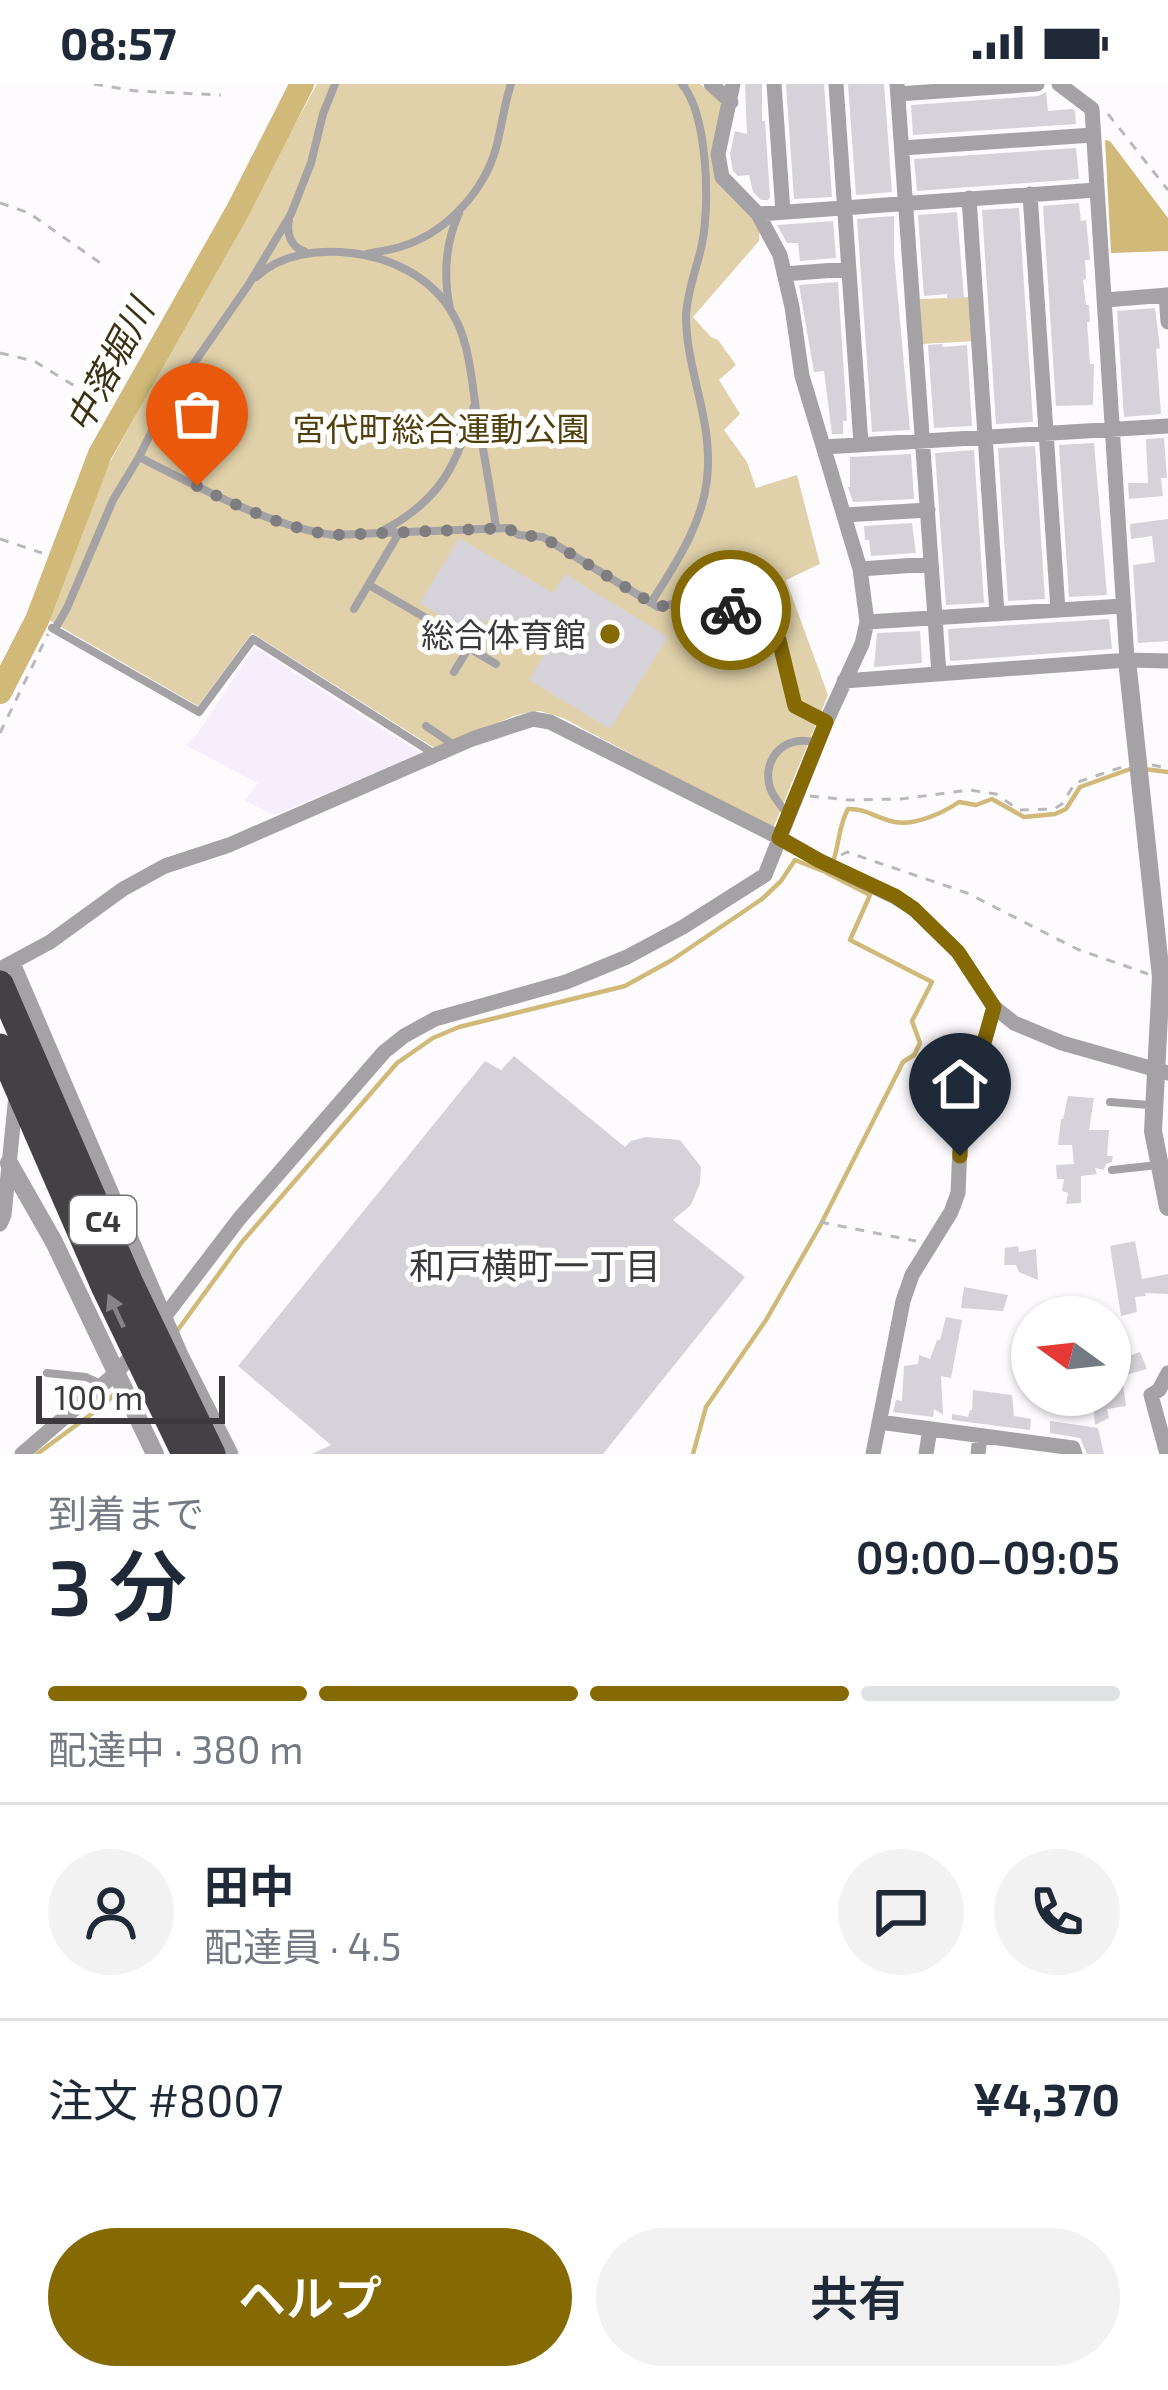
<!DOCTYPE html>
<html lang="ja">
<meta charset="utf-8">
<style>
:root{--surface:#fff;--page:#f2f2f3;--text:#1f2937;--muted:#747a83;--line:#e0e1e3;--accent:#856903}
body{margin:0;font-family:"Exo 2","Noto Sans JP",sans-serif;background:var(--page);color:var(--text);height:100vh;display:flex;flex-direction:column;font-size:45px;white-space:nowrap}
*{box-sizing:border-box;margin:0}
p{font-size:39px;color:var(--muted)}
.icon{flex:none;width:66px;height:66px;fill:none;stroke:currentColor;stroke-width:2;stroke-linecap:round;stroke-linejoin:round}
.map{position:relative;height:1370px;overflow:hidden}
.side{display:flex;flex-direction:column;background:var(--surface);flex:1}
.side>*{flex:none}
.needle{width:78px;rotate:285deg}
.buttons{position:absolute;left:1011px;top:1212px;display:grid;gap:24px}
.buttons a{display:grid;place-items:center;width:120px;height:120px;border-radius:50%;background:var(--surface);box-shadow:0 3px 9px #0004;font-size:60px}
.scale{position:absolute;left:36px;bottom:30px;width:189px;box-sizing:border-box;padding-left:12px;border:6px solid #3b393c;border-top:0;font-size:33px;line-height:42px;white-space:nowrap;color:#3b393c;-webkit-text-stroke:9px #fff;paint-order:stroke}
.pin{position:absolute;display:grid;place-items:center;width:102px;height:102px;color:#fff;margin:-123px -51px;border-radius:50% 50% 50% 0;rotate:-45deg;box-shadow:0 0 12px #0007}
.pin .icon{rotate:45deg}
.courier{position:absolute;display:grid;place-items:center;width:120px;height:120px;margin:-60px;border:9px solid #856903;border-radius:50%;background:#fff;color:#222;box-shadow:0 3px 15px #0007}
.summary em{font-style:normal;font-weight:600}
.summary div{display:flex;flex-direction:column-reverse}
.summary{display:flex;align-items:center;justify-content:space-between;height:204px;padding:0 48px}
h1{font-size:78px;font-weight:600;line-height:90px}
.bar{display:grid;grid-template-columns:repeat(4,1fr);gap:18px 12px;align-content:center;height:144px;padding:0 48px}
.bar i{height:15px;border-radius:9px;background:var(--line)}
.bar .on{background:var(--accent)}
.bar p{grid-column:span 4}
.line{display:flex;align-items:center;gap:30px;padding:0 48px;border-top:3px solid var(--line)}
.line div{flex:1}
.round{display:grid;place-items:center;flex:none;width:126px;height:126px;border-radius:63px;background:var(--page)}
.action{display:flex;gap:24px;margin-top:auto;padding:24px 48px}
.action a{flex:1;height:138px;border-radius:72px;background:var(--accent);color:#fff;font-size:48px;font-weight:600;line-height:138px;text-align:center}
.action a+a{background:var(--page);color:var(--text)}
.status{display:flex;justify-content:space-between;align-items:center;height:84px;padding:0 60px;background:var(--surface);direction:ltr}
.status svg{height:33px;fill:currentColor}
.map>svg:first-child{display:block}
</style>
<div class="status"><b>08:57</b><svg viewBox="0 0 49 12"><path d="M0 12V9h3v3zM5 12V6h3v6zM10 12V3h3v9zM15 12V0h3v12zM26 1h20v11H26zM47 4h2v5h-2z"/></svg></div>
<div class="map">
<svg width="1168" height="1370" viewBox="0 0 1168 1370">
<rect width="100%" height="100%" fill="#fdfbfe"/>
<path fill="#f6eefd" d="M254,563l168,107 -148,61 -29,-15 13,-17 -73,-38 11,-9z"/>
<path fill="#e0d1aa" d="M317,0h383l24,19 -11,50 47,74 -1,14 -66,76 18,20 7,3 18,25 -17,15 21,34 -16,16 23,32 9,26 41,-13 23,89 -34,16 42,115 -54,131 -6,1 -205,-109 -23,-7 -24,4 -80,34 -184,-116 -54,73 -151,-87 51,-135z
M973,213l2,44 -53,3 -2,-45z"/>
<path fill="#d1ba79" d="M1105,56l5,1 58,77v33l-57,2z"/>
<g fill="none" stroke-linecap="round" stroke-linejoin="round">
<path stroke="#d1ba79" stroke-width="4.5" d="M1144,685l24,3
M833,778c6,-17 6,-38 15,-53 17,-1 30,10 47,13 19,4 48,-9 64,-20l17,3 16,-6 32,18 31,-3 11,-5 14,-22 53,-19
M177,1247l65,-89 155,-179 36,-25 26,-11 166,-41 47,-26 90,-61 19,-18 14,-21 33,13
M37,1370l68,-50 13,-14
M693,1370l13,-47 60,-87 54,-94 83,-164 11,-7 6,-12 -8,-22 20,-39 -82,-42 20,-45 -43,-22"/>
<path stroke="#d1ba79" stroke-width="24" d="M0,608l37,-72 63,-166 138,-244 64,-126"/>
</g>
<path fill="#d6d2da" d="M745,0h17v37h3l5,76 -2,3h-7l-8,-8 -4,-17 -11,1 -5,-5 -3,-17 5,-23 12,3z
M786,0h38l8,113 -38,2z
M848,0h36l8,108 -36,3z
M1046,8l2,19 24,-2 3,2 1,13 -163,11 -2,-30 127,-9z
M1076,64l3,31 -162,12 -3,-32z
M1079,119l2,18 5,-1 2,19 2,21h-5l1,19 -3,1 3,25h3l1,17h-3l3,42h4l-1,41 -37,1 -13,-200z
M1019,124l14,214 -37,2 -14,-214z
M957,128l7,86 -17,1v-5l-23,2 -6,-81z
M894,132v39l16,175 -38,2 -15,-213z
M833,137l3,37 -36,3 -2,-18h-11l-10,-18z
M838,198l9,139h-4v13h-11l-8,-63 -10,1 -15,-87z
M1155,224l5,40 -4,1 5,65 -37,3 -7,-106z
M942,260l1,3 24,-2 5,81 -38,2 -6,-83z
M1164,354l3,40h-6l2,18 -34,3 -1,-16h20l-2,-44z
M1094,359l13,152 -38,2 -10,-152z
M1035,362l10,153 -37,2 -10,-153z
M974,366l10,153 -38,2 -11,-152z
M911,370l3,45 -61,3 -5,-15h2v-30z
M1168,435v122l-30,2 -5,-78 22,-3 -3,-26 -21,3 -1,-15z
M912,439l4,30 -45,3 -2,-16h-4l-1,-14z
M459,454l94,55 12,-19 103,63 -58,92 -81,-49 30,-49 -19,-11 -14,24 -40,-24 -11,17 -55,-34z
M1109,535l3,30 -162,12 -2,-32z
M920,547l2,32 -48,4 3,-34z
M514,972l111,91 6,-6 15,-4 34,3 21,27 -1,16 -9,22 -18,15 72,57 -142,177h-291l19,-9 -93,-79 247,-305 16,9z
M1068,1012l26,2 -5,32h20l-2,26h6l-1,6 -6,2 -2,6 -9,-2 2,6 -16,2v27l-15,1 2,-11 -6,-2 2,-12h-7l-1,-14 18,-1 -2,-19h-14l3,-26h2z
M1135,1157l7,38 26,-5v20l-23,-1 1,3 -11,1 2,15 -16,4 -11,-70z
M1018,1162l1,6 17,-3 2,31 -19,-8 -3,-7h-12l1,-17z
M964,1203l44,8 -5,16 -42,-3z
M946,1233l16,3 -11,58 -10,-2 2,39 -9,-6 -1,8 -40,-5 3,-12 6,1 2,-35 14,-2 1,-9 11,4 7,-19h3z
M1140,1268l7,17 -25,7 4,30 -19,3 2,9 -14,7 -2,-21 -22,-3v-6h39v-24l10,-1v-11z
M973,1306l39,5 2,21 17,3 -1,11 -78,-10v-6l16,3 2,-7h2z
M1050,1337l48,7 6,26h-17l-7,-16 -30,-5z"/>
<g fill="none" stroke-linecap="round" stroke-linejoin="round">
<path stroke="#bab8bb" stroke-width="3" stroke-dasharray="9 9" stroke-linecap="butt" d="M94,0l42,7 85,4
M1108,30l60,76
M0,119l29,10 77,54
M0,269l34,8 70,43
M0,455l42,14
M0,649l48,-99
M1152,681l16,3
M810,712l39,4 52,-1 68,-9 27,4 23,16 35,-1 8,-5 13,-21 50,-17
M841,771l6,-3 120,41 110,56 71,25
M820,1138l96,19"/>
<path stroke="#a4a2a5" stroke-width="8" d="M289,136c-3,13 2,27 15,31
M367,170c12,-3 25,-4 36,-8 44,-14 81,-55 93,-98 6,-22 8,-43 15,-64
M256,193c25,-23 62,-28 95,-24 38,4 79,23 100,58 18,28 20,65 25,98 7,39 14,78 20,118
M450,225c-7,-34 -5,-65 9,-96
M139,373c57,29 132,70 194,78l174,-7 12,7 24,2 115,70 52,-10 69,43 16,66 29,15
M384,446c58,-31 72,-65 90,-124
M369,501l102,59 -17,28
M651,519c24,-39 51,-77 56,-124 7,-57 -21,-108 -21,-163 1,-25 11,-48 16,-72 8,-40 6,-128 -20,-160
M354,525l45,-76
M52,544l147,84 54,-73 183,116
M55,545l12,-21 46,-108 26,-43 26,-52 84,-121 42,-70 20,-51 12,-49 12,-30
M469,564l27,16
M426,642l28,19
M787,730c-6,-8 -13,-16 -17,-26 -9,-31 17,-55 47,-45
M1110,1018l40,3
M1112,1086l46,-5
M47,1289l39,4 17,8"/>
<path stroke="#a4a2a5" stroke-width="15" d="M711,0l20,18
M774,0l9,128
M836,0l25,360
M897,0l42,590
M1059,0l33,25 35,551
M898,10l139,-10
M902,64l191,-13
M1030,110l28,416
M969,114l28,416
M758,130l338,-24
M784,190l64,-5
M1166,211l2,27
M1105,216l63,-5
M824,363l344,-21
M844,431l84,-5
M860,485l71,-5
M867,538l256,-16
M844,597l283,-21 41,1
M13,879l168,392 50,99
M0,885l50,-27 73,-53 42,-23 64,-21 243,-106 61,-20 17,3 230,116 40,23 75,36 19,12 44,43 36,55 20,16 48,20 106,30
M0,1140l4,-9 12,-120
M879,1338l194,26 2,6
M22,1370l93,-80 37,-41 87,-114 145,-167 20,-16 31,-17 131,-37 61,-25 56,-30 82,-52 61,-153 36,-78 5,-22 -7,-53 -58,-193 -10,-69 -12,-52 -22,-41 -36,-37 -4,-23 15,-70
M873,1370l30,-153 9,-26 39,-63 7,-19 3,-69 33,-117
M926,1370l4,-25
M978,1370l2,-18
M1167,1370l-16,-59 8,-5 9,-17"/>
<path stroke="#a4a2a5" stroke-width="18" d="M1127,576l34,317 -8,154 15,76
M9,1079l45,79 101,212"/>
<path stroke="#434046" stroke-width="27" d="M0,900l129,297 83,173
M0,963l105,241 80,166"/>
</g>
<defs><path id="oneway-solid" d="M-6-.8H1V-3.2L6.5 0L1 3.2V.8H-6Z" transform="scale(3)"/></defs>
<use fill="#858387" href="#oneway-solid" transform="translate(116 1227) rotate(-115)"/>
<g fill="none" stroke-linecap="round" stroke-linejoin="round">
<path stroke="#7f7d80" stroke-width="12" stroke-dasharray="0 21.6" d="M197,402c40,20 93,44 136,49l174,-7 12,7 24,2 115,70 52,-10 21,13"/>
<path stroke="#856903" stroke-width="15" d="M731,526l48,30 16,66 31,16 -47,116 41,23 75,35 19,13 44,43 36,55 -33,117 -1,32"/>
</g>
<circle fill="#856903" stroke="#fff" stroke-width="4.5" cx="610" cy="550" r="12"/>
<g text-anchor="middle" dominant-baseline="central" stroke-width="10" stroke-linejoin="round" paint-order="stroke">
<rect fill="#fff" stroke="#767476" stroke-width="3" x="70" y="1112" width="66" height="48" rx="9"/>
<g font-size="30" font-weight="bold" fill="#3b393c">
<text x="103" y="1136">C4</text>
</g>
<g font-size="33" fill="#51400c" stroke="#fff">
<text x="441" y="344">宮代町総合運動公園</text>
</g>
<g font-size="33" fill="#3b393c" stroke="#fff" text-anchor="end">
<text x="586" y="550">総合体育館</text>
</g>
<g font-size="36" font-style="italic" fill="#3b3113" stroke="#fff">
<text transform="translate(108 281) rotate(-62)">中落堀川</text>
</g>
<g font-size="36" fill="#3b393c" stroke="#fff">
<text x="535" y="1180">和戸横町一丁目</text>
</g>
</g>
</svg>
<div class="buttons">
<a><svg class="needle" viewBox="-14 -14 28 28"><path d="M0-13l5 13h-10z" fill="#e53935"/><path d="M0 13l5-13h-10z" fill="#747a83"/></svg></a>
</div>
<div class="scale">100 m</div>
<div class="pin" style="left:197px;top:402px;background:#ea580c"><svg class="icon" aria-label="bag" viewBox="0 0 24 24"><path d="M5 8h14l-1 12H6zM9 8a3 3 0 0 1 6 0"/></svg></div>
<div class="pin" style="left:960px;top:1072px;background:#1f2937"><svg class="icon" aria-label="home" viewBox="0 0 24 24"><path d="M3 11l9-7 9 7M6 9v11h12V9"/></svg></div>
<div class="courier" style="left:731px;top:526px"><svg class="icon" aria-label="bike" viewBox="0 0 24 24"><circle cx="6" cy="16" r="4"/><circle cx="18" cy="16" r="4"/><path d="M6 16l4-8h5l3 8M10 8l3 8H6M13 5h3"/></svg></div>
</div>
<section class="side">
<div class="summary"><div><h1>3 分</h1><p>到着まで</p></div><em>09:00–09:05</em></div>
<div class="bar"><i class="on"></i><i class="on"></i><i class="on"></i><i></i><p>配達中 · 380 m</p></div>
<div class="line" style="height:216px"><a class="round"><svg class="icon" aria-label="person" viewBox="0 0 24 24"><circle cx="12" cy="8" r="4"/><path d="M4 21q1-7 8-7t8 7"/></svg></a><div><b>田中</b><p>配達員 · 4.5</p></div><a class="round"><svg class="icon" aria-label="chat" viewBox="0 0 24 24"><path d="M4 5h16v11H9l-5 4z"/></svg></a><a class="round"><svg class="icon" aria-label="phone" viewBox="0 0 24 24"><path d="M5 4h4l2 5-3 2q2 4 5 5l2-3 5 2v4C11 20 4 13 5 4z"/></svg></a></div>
<div class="line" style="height:156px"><div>注文 #8007</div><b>¥4,370</b></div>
<div class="action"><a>ヘルプ</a><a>共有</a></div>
</section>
